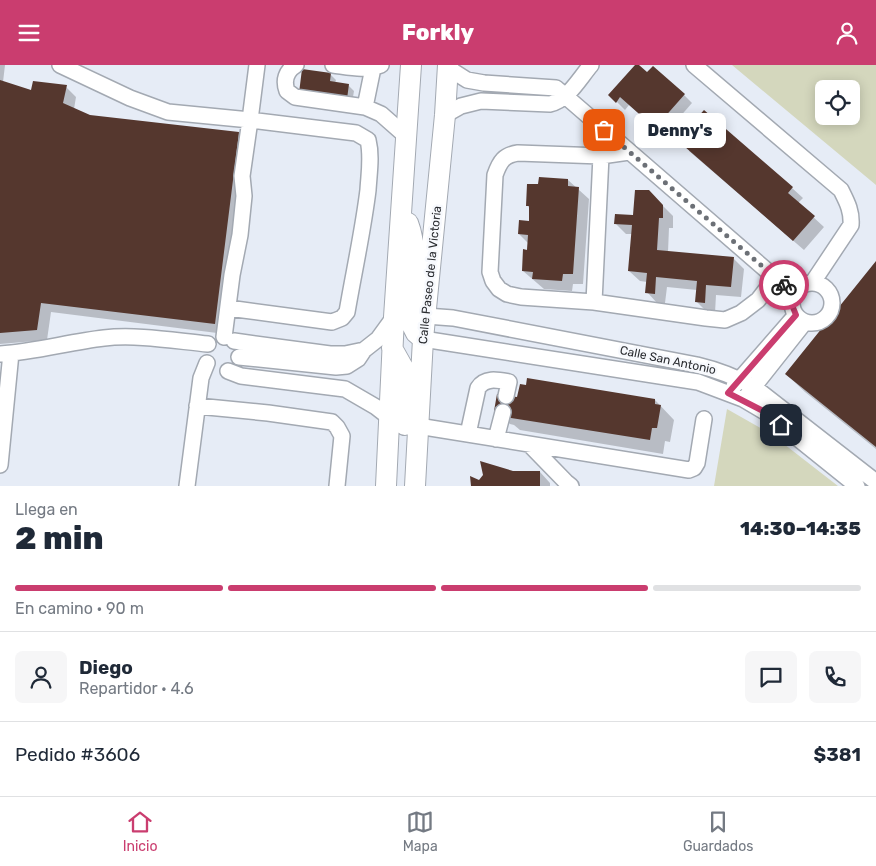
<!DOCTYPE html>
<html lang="es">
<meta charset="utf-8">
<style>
:root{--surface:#fff;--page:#f6f6f7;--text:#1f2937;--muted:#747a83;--line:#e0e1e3;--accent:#ca3d6f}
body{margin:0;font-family:Rubik,sans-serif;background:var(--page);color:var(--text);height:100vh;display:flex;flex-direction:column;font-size:19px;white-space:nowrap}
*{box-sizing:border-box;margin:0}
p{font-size:16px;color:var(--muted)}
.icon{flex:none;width:28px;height:28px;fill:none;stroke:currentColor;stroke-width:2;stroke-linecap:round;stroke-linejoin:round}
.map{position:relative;height:421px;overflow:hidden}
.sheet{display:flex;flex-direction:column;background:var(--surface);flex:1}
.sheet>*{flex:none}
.tools{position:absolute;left:815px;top:15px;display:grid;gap:10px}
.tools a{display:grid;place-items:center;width:45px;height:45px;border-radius:8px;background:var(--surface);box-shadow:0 2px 12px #0003;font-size:25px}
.pin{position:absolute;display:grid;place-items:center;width:42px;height:42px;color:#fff;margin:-21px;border-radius:10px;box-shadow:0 2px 8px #0006}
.courier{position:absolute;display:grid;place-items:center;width:50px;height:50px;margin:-25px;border:4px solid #ca3d6f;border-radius:50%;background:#fff;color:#222;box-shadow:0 1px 6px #0007}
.bubble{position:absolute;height:35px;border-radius:8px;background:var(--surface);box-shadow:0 2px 12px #0003;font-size:16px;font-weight:800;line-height:35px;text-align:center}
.summary em{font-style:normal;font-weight:800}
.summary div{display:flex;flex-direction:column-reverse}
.summary{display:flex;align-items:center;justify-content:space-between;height:85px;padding:0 15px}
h1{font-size:32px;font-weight:800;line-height:38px}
.bar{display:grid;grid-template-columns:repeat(4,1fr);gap:8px 5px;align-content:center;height:60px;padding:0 15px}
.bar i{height:6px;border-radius:4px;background:var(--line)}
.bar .selected{background:var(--accent)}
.bar p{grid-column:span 4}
.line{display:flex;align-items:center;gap:12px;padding:0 15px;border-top:1px solid var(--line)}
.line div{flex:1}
.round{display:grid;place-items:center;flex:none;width:52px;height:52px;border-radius:8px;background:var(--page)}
header{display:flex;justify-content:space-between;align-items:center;height:65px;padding:0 15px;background:var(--accent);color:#fff;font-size:22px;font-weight:800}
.tab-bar{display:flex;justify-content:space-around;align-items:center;height:70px;border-top:1px solid var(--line);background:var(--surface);font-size:14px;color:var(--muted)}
.tab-bar a{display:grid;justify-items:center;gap:2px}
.tab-bar .selected{color:var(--accent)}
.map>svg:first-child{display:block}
</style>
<header><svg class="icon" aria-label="menu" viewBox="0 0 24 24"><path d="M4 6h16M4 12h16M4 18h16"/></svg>Forkly<svg class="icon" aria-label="person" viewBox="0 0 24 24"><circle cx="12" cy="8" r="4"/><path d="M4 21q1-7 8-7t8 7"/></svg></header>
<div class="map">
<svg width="876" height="421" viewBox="0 0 876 421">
<rect width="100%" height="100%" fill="#e6ecf6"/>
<path fill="#d4d7bd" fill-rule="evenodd" d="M732,0h144v120zM824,24h27v27h-27z
M727,344l44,25 67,52h-124z"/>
<path fill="#0003" d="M0,0h5l-2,17 29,9 34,-4 10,10 -2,12 16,7 148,17 11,11 -24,190 -174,-22 -4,28 -47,4z
M637,0l10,9 37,21 8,8 -28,32 -35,-30 -4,5 -15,-15z
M330,9l6,6 -1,3 13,2 6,6 -2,12 -46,-5z
M705,47l87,76 11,10 -5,5 26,24 -20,23 -115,-99z
M568,115l21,19 -6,85h-10l-1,7 -28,-2 -21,-18 5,-28 -9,-9 11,-12v-13l-3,-4 12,-19z
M649,127l24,24v12h-4l-1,24 65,6 11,11 -3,28 -25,-2 -1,18 -8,-1 -11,-11 1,-11 -30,-3 -2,16h-8l-10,-11v-10l-7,-1 -11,-10 4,-37h-7l-11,-11 19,-6z
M876,198v186l-71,-57 -19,-18z
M518,334l137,1 19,20 -4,22 -5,-1 -2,13 -143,-24 -6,-5 -4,-1 -14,-14z
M540,407l10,11v3h-78l8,-5z"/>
<path fill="#55372e" d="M635,0h4l8,7 6,-6 32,28 -30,34 -35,-31 -4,6 -8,-8z
M302,4l29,4 -1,8 19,3 -2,15 -48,-6z
M0,15l31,10 2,-9 34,4 -4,18 27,12 149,17 -24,192 -174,-21 -4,27 -37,3z
M704,45l89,77 -5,6 27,23 -22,25 -116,-101z
M539,112l29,2v7l11,1 -6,87h-10l-1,7 -30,-2 1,-7 -11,-1 1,-22 4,1 1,-15 -10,-1 1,-14 10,1v-15h-3l1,-22h11z
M635,125h14l14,15v13h-4l-2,32 77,7 -3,30 -25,-2 -1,18 -10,-1 2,-21 -41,-4 -1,17 -10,-1 2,-20 -19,-2 4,-46 -18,-1 1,-10 18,1z
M876,196v186l-91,-73z
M527,313l128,21v5l6,1 -4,23h-5l-2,12 -145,-23v-5l-11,-1 3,-17 20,3 3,-13 6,1z
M480,396l33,10h27v15h-69l-1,-10 9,4 4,-5z"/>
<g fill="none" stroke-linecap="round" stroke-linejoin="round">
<g stroke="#a3a9b2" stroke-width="18">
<path id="minor" d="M60,0l70,33 38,14 82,8 -8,56 2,20 -4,39 -8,40 -8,62
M296,0c-10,6 -13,15 -9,26l8,6 70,10 16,7 25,22
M333,0c16,2 33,6 48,0
M694,0l147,125c6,12 11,21 10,35l-38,57
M448,3l19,12 17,3 72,5 238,206
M365,42l8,-39
M445,50l16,-9 20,-5 69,3c18,-4 29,-25 41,-39
M629,87l-28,4 -83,-3c-14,2 -18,8 -23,22l-5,97 3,9 6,8 8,5 14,3 73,5 112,16 19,2 16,-7 17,-13 17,-22
M792 238a20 20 0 1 1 40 0a20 20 0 1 1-40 0Z
M594,237l7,-146
M228,243l104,14 10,-4 5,-6c7,-41 16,-81 21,-122 1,-17 4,-34 0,-50l-12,-7 -106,-13 7,-55
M426,251l27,2 244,47c21,5 39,12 57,22l122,95
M423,274l275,43 45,17 22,13 92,74
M234,276l96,13h15l19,-4
M0,289c35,-2 69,-12 104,-16 32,-4 72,3 104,6
M239,292l97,10 11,-1 11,-7 6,-9 14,-11 16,-22
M228,306l13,5 104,13 31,18 13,10
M734,321l62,-71
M748,329l57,-72
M197,341l71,7 64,9 5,5 5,9 -5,50
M418,361l271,44 5,-2 3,-5 7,-44
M468,369l10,-46c7,-11 20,-8 31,-6l-3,14
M496,374l7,-27
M529,379l37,38 5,4
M0,400l11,-112
M187,421l14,-108 6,-15"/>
</g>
<g stroke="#a3a9b2" stroke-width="22">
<path id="major" d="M408,158c12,31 2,67 3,100l5,10 7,6
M392,283l14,25 -1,52
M386,421l8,-169 17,-252
M415,421l8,-147 22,-224 3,-50"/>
</g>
<use href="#minor" stroke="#fff" stroke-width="15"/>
<use href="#major" stroke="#fff" stroke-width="20"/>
</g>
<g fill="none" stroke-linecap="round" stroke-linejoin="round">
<path stroke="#6c7076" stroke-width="5" stroke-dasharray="0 9" d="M604,65l180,155"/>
<path stroke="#ca3d6f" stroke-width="6" d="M781,360l-16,-13 -37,-19 68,-78 -4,-10 2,-11 -10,-9"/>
</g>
<g text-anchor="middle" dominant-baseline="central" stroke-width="5" stroke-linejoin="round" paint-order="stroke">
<g font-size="12" fill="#2b2d31" stroke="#f7f9fd">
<text transform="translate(430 210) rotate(-84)">Calle Paseo de la Victoria</text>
<text transform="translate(668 295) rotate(12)">Calle San Antonio</text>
</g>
</g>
</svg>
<div class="tools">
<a><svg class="icon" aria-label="locate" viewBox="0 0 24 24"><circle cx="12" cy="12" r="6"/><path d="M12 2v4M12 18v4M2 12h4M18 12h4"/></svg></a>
</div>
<div class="pin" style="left:604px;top:65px;background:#ea580c"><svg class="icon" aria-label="bag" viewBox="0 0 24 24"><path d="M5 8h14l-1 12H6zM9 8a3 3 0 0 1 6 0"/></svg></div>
<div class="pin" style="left:781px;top:360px;background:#1f2937"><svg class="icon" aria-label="home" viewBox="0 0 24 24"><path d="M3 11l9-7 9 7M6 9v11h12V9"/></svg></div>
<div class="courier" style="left:784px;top:220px"><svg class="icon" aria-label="bike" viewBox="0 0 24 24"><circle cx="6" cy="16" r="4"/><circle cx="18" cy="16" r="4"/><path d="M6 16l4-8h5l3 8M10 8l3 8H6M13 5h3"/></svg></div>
<div class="bubble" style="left:634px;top:48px;width:92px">Denny's</div>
</div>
<section class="sheet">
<div class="summary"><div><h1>2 min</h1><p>Llega en</p></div><em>14:30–14:35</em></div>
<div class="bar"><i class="selected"></i><i class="selected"></i><i class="selected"></i><i></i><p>En camino · 90 m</p></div>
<div class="line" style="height:90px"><a class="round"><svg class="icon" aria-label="person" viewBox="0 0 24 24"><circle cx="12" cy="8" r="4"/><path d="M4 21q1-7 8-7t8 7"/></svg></a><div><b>Diego</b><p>Repartidor · 4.6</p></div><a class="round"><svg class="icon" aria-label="chat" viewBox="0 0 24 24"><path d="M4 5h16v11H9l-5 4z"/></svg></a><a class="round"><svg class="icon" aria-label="phone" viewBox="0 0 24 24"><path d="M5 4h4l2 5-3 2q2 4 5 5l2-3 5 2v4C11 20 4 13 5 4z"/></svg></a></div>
<div class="line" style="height:65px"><div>Pedido #3606</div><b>$381</b></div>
</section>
<nav class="tab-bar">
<a class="selected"><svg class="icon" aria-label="home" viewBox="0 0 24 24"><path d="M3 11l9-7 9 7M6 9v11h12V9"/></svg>Inicio</a>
<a><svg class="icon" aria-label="map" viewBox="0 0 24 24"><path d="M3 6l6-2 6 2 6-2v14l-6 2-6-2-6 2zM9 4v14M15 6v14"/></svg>Mapa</a>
<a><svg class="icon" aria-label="saved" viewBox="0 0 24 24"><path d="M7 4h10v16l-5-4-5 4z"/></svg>Guardados</a>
</nav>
